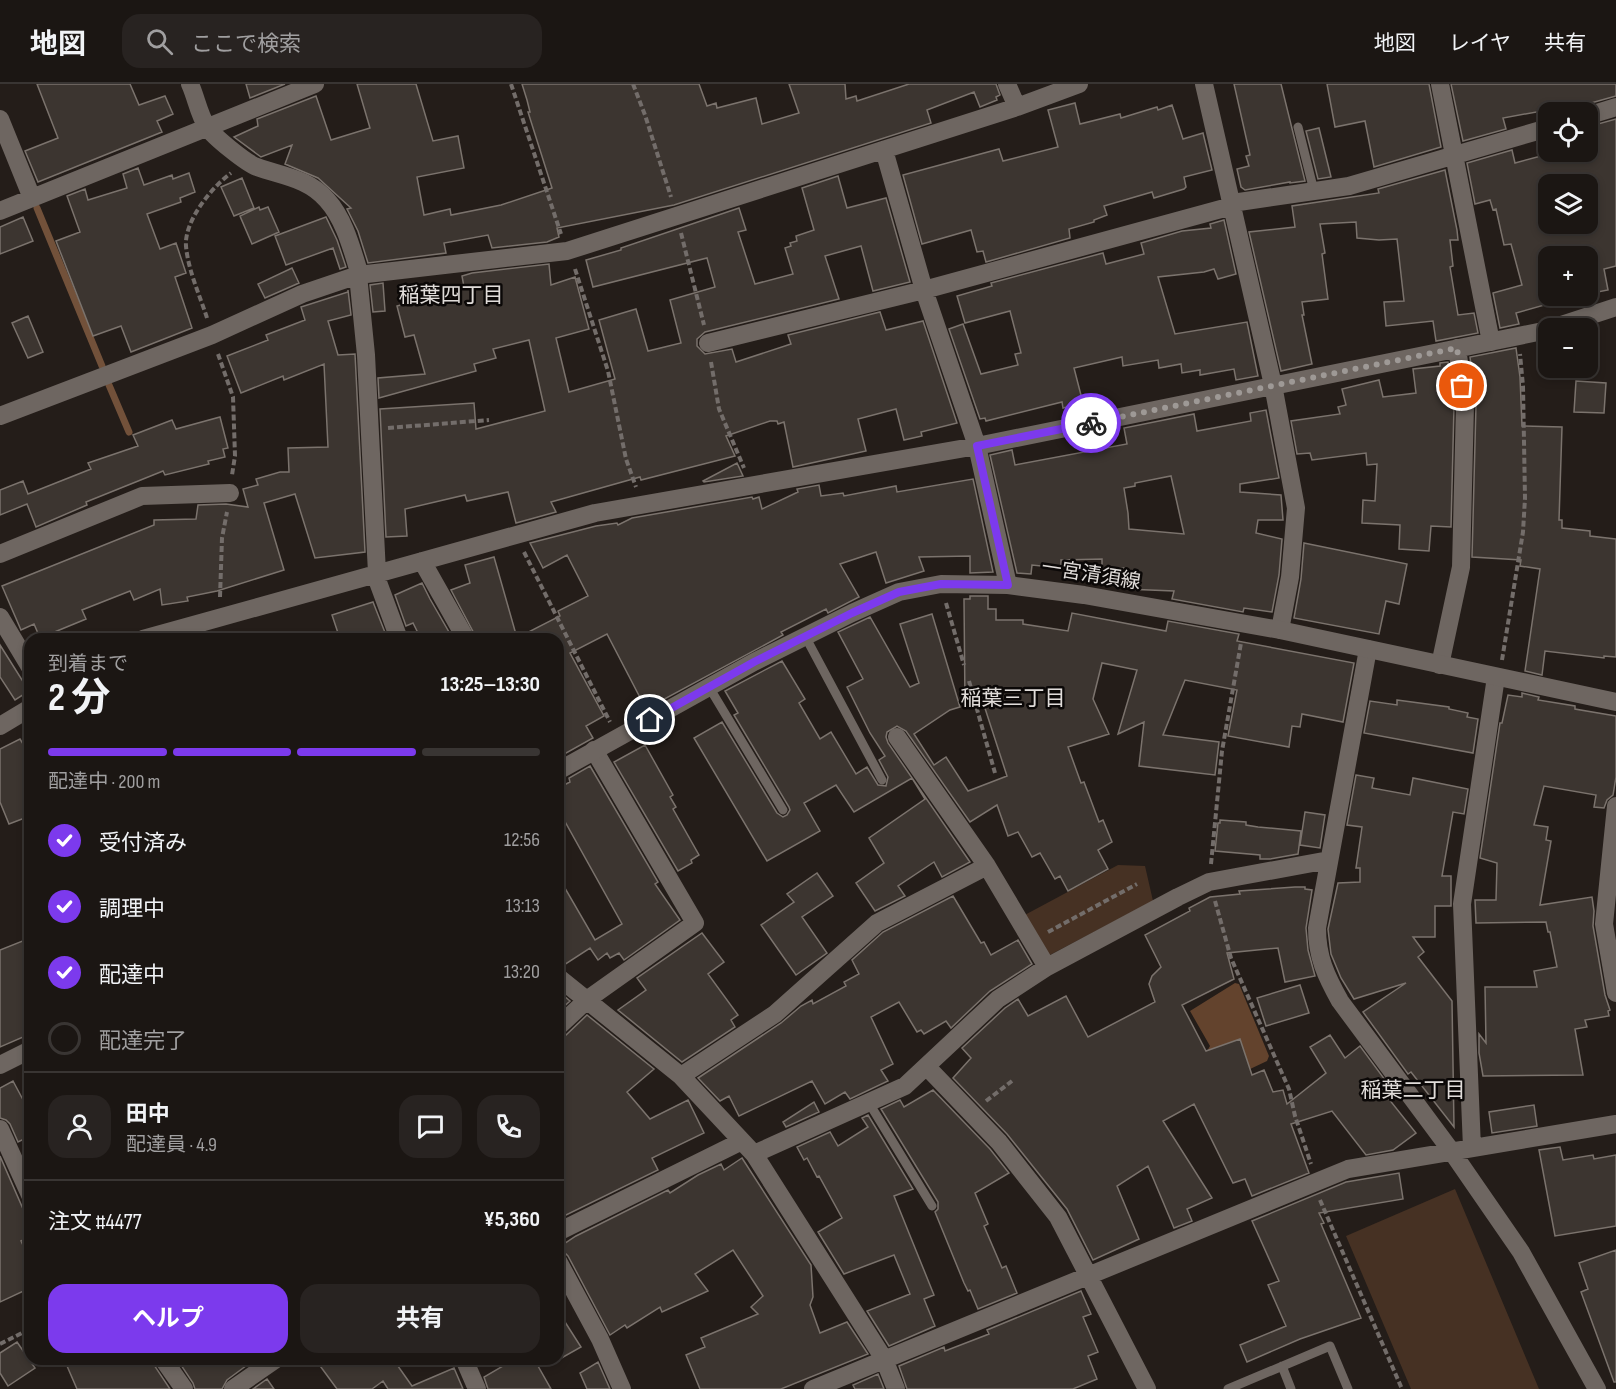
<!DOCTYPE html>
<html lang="ja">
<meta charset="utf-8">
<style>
:root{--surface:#1b1613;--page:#282321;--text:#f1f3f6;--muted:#a09fa0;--line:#393533;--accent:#7c3aed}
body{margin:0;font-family:"Sofia Sans Condensed","Noto Sans JP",sans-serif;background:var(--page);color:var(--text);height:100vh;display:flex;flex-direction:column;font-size:22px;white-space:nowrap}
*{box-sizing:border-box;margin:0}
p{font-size:20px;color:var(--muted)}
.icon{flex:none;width:33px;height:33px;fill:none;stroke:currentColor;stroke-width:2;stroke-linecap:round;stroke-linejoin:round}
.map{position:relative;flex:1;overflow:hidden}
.drawer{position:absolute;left:24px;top:549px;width:540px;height:732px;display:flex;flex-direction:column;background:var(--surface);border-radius:18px;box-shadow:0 3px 9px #0003,0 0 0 2px var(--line)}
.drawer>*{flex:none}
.controls{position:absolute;left:1538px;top:18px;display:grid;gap:12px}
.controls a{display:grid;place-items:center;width:60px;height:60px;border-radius:12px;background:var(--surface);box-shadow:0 3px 9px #0003,0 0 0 2px var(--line);font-size:30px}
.pin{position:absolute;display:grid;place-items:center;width:51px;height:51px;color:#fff;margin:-26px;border:3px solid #fff;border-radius:50%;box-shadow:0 2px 6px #0007}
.courier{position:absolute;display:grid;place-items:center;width:60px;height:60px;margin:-30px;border:4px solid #7c3aed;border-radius:50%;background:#fff;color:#222;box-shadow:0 2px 8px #0007}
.overview em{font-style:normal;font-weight:700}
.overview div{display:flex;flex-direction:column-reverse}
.overview{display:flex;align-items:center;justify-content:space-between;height:102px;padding:0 24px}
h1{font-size:39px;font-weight:700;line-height:45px}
.bar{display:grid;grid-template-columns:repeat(4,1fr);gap:9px 6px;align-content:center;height:72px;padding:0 24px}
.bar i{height:8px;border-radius:4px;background:var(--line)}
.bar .active{background:var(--accent)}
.bar p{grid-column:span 4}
.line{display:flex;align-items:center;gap:15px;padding:0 24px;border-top:2px solid var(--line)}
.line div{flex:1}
.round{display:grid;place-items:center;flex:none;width:63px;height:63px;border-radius:18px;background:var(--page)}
ol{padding:0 24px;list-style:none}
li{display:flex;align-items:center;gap:18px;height:66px}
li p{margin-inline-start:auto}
li .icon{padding:6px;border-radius:50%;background:var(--accent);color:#fff;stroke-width:4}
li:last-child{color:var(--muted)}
li i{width:33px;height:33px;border:3px solid var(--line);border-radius:50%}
.primary-button{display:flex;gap:12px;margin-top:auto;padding:12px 24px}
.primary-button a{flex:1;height:69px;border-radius:18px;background:var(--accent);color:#fff;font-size:24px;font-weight:700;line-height:69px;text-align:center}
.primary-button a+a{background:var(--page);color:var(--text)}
header{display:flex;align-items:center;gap:36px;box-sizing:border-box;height:84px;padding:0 30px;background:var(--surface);border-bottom:2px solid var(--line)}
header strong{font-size:28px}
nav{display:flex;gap:33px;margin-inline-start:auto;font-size:21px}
.search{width:420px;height:54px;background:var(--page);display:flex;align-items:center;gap:15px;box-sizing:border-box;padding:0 21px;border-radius:18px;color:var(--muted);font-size:22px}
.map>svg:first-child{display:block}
</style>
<header>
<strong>地図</strong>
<div class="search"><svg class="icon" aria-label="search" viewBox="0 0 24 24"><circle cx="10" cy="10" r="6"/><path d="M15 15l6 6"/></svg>ここで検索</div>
<nav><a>地図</a><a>レイヤ</a><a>共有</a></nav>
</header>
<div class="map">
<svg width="1616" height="1305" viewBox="0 0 1616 1305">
<rect width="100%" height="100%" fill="#241d19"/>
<path fill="#463123" d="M1118,781l27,1 8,35 -107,56 -25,-40z
M1455,1105l84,200h-128l-65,-153z"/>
<path fill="#63432d" d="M1235,899l4,1 30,72 -2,5 -38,18 -23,-26 4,-7 -20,-35z"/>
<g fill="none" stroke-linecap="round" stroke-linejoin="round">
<path stroke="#72513a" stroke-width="7" d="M37,124l65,158
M109,301l20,47"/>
</g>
<path fill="#3c3530" stroke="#7b736d" stroke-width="1.5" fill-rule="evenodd" d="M37,0h93l9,21 26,-9 8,18 -16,7 5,11 -124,50 -13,-31 33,-13z
M246,0h39l-35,14z
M357,0h59l17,57 25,-5 6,32 -47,9 7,38 26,-6 1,6 50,-10 51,-17 -24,-76h2l-3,-12 -5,-16h177l8,22 9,-3 1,5 39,-10 6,26 37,-11 -10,-29h56l1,15 10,-3 1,5 52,-17h87l4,11 -4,2 1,3 -17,7 -6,-15 -47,18 4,13 -257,82 -117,23 2,9 -12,5 -55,6 -4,-13 -44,8 2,10 -78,10 -10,-32 -11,-22 4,-1 -33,-30 -33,-14 7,-19 -31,12 -27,-20 24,-11 -1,-7 59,-23 15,44 39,-12z
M1234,0h47l24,97 -15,2v-1l-45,8 -4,-3 -4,-18 12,-3 -3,-10 4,-1z
M1327,0h102l12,63 -67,20 -9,-46 -30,6z
M1451,0h165v12l-32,9 -8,7h-22l-1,-3 -50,9 3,11 -43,12z
M1075,19l5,21 40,-10 1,4 36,-11 1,3 14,-5 11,34 20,-6 9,37 -28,7 2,10 -2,2 -30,9 -2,-6 -48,14 3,9 -13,5v2l-25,7 1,9 -84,24 -3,-11 -6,1 -6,-22 -49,14 -19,-69 96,-26 4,12 55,-14 -10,-37z
M1616,35v147l-12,3 4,21 -21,4v-38h-39v48l-32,9 3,11 -19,4 -7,-35 29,-8 -11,-41 -7,1 -8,-36 -3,1 -3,-10 -15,4 -8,-41 45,-13 3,13 41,-11h31v-25zM1548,100h39v40h-39z
M1319,44l12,49 -13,2 -12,-48z
M138,84l6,17 28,-10 1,4 16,-6 6,19 -15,6 1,4 -34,12 13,35 16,-6 10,30 -11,4 17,51 -61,24 -10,-26 -28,10 -37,-95 24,-9 -13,-36 18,-7 3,11 39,-12 -4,-14z
M1445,86l12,60 1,10h-8l3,26 -3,1 8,48 16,-2 4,20 -42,8 -3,-20 -47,5 -2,-24 20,-1 -7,-62 -18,1 -22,-2 -1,-16 -36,2 5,29 -3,1 6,45 -26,3 2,13h-2l10,49 -31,7 -32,-139 46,-5 -3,-21 87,-13 -1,-4z
M838,92l9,32 39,-10 24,84 -37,9 -12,-45 -36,10 14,43 -134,33 -8,7v7l8,8 27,-5 4,13 55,-18 -3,-9 92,-23 6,18 37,-9 34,102 -36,9 1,4 -18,4 -8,-31 -38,10 8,32 -73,16 -9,-45 -6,2 -1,-3h-7l-44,15 9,20 -94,24 -1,-3 -89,25 5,10 -40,11 -8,-31 -41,9 -2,-6 -60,14 2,27 -21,1 -6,-128 94,-6 2,26 69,-18 -16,-71 -36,9 3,9 -22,6 2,7 -97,27 -1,-20 47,-4 -11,-39 -9,2 -8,-31 67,-19 -2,-11 10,-3 77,-9 2,21 24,-8 14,52 -33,9 13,54 46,-13 -16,-59 37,-11 12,42 33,-8 -11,-43 45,-13 -8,-29 -114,29 -7,-27 35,-10v-2l118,-40 7,22 -8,2 17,52 38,-10 -8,-26 6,-2 -1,-3 7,-2 -1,-5 18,-6 -12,-42z
M242,94l12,30 -20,8 -13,-29z
M259,123l1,3 8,-3 11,25 -27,12 -12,-28z
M23,133l10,24 -33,13v-27z
M326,133l11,23 9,27 -6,2 -7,-21 -47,17 -11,-29z
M1224,136l12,54 -18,5 -4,-10 -10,3 -46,5 17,57 72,-12 11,54 -22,4 -2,-11 -34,6v-5l-18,3 -1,-9 -22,4 -1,-8 -35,6 -1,-9 -48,11 9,35 -20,5 -1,-6 -76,19 -1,-3 -5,1 -31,-90 14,-5 18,50 37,-9 -3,-11 6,-1 -11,-42 -45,12 -8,-27 35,-10 -1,-3 112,-30 3,11 38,-10 -3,-11 41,-12 29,-3 -1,-4z
M292,184l7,15 -34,15 -7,-14z
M383,199l2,28 -12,1 -3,-27z
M348,206l3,25 -23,6 10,34 17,-1 10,198 -50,6 -20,-64 -31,9 20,67 -67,21 -30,6 1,4 -26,4 -2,-16 -26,11 -4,-9 -48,19 4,9 -46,19 -6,-14 -13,6 -19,-44 152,-61v-5l42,-1 2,-14 28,-1 22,3 -5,-18 15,-4 -2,-6 24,-7h9l-1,-24 40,-1 -4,-83 -40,16 -1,-4 -42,17 -14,-37 41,-16 -2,-5 39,-15 -4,-13 47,-15z
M28,232l15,36 -15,6 -16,-35z
M1516,264l4,29 2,49 40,1 -3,93h3v8l28,3v5l26,3v118l-12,-1v2l-59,-7 -3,24 -17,-4 15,-102 -20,-3 1,-6 -49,-3 4,-152 -6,-48z
M1448,278l6,44 -3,121 -20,-1 -2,25 -30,-2 1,-24 -38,-2 1,-23 12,1 2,-37 -10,1 -1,-12 -54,7 -2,-7 -13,1 -6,-33 49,-7 -2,-7 8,-2 -4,-16 37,-9 4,17 33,-4 -3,-24 27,-3v-3z
M1576,297l30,2 -2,30 -30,-1z
M1266,326l13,68 -39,6v8l41,3 2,25h-25l-2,13 26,6 -3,36 -7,37 -28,-4 -1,4 -71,-13 2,-8 -49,-2 -1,-21h-22v-9l-41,1v8l-29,-3 -1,9 -14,-1 -27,-118 22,-5 3,15 112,-21 -3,-16 70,-14 3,17 54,-10 -1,-8zM1171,392l13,58 -55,-5 -1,-16 -4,-25 11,-2v-3z
M220,333l8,31 -5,1 2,8 -17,4 1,3 -44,11 -2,-4 -77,31 1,3 -51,22 -9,-23 -27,11v-25l23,-9 5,13 63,-25 -3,-6 50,-17 -5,-11 39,-15 4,9z
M737,379l6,13 -39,6 -1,-1z
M973,395l20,93 -23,1v-17l-51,1 5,14 -38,12 -10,-31 -36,12 19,33 -31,16 -2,-4 -45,23 2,3 -137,74 -39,-75 -37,19 34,63 -18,10 7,12 -34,19 -1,-118h-81l-26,-49 19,-7 -5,-18 29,-8 23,81 43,-22 -2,-5 30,-15 -21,-41 -24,13 -13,-25 66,-17 21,-3 1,2 14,-7 120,-21 1,2 6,-2 3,12 36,-17 -1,-3 22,-4 2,11 22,-3 1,3 52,-10 1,6z
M1304,459l103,21 -8,40 -13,-3 -7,33 -85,-16 7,-39z
M422,499l8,16 23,40h-32l-8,-16 -7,3 -11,-31z
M970,512h18v13h8v11h27v4l45,7 4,-18 94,18 2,-10 71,13 -2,7 117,22 -11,59 -41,-8 -2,13 -8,-1 -3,21 -61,-11 9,-46 -52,-10 -22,55 56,7 -4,33 -76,-9 5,-44 -26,12 19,-64 -35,-7 -9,36 16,35 -41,13 13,36 3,-1 15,40 4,-2 9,22 -14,8 10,19 -40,22 -8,-15 -5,3 -15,-26 -8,4 -14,-25 -10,4 -11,-31 -27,17 -64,-91 -9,-5 -10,6 -1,5 2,6 82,119 -28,15 -8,-15 -36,24 7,10 -30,15 -19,-28 28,-20 -15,-25 56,-39 -13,-21 -58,34 -18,-27 -32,18 16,28 -53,30 -73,-123 28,-16 55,91 6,4 4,-2 3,-5 -1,-3 -55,-92 4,-2 -13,-22 57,-30 23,38 -6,4 21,36 11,-7 25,42 11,-7 11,18 8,1 2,-9 -9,-17 6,-4 -15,-23 -23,-46 16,-8 -25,-47 32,-15 40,70 9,-4 -19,-59 32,-10 28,93 -10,3 -36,24 20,31 12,-8 22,34 39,-15 -25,-77 -17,6 -1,-106h6z
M373,518l13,33 -12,4h-34l-8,-24z
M0,561l29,46 -14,9 -15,-23z
M1522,609l17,4 -1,3 37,6v3l41,7v61l-3,18 -6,5 -3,8 -10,-1 2,-12 -52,-9 -10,39 14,2 -2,13 5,1 -11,64 52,-8 2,14 -1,15 12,69 5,15 -2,1 1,5 -24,4 2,7 -12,2 8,46 -100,1 -4,-23v-19l7,9 -1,-56h52l-3,-16 23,-4 -7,-35h-2l-2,-10 -70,1 -1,-23h21l1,-37 -17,-5 20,-135h2l6,-28 14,2z
M1397,616l52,7v2l19,4 -1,4 11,2 -5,34 -109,-20 6,-32 27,4z
M20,655l3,5 7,-4v76l-21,8 -9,-22v-53z
M645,661l28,50 -3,2 6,10 -3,2 26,46 -8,5 1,3 -14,8 -64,-109z
M590,682l68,116 -3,2 25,36 -56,40 -5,-7 -9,5 -3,-5 -9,7 -8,-12 -29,19 -3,-1v-90l37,64 27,-16 -64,-115v-21l12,-6 -1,-4z
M1356,691l18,3 -2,10 38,7 3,-17 55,11 -4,25 -11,-2 -11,64h9v30h-16v31h-22l11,15 -6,5 34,44 2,126 -43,-55 -3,2 -45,-62 43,-29 -52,16 -13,-21 -10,-24 -3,-25 10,-46 22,-1v-14h-4l6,-41 -15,-2z
M1305,728l20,3 -5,33 -20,-3z
M1220,736l26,2v3l12,2 43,4 -3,23 -28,5h-10v-4l-45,-4 3,-28h2z
M817,789l16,23 -31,21 25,36 -31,22 -35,-50 33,-23 -7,-8z
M1295,803h10v2l7,1 -6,38 2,22 7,26 -30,6 -7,-34 -51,5 7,26 -52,26 24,46 34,-12 12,36 12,-5 9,22 10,-2 4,14 39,-31 -16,-26 20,-12 15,23 15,-12 31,42 -7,5 32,40 -23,17 -27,5 -34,-44 -41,13 18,49 -57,23 -7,-17 -12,4 -39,-79 -31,17 49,77 -25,11 5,12 -18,7 -26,-62 -31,20 22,53 -46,21 -26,-51 -60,-75 -54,-56 18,-20 -9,-10 43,-40 13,-9 10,17 38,-20 22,41 67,-35 -6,-18 3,-8 9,-9 -16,-32 45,-24 -1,-3 21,-11 30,-3 -1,-3z
M953,812l28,47 3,-1 7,13 27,-15 14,24 -42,27 -39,37 -5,-7 -22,13 -3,-4 -4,2 -18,-30 -28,15 22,47 -12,6 7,11 -38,18 -5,-7 -20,12 -13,-23 -73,35 -10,-20 -9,5 -22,-23 83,-55 20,-17 11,-6 1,4 33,-18 -2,-4 15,-8 -7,-14 31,-28z
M702,849l22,29 -16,12 30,41 -7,5 4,7 -53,35 -64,-52 28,-20 -9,-12z
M30,854v96l-30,13v-97z
M1300,901l9,28 -43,13 -9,-28z
M558,907l12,10 -12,11z
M587,931l67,54 -27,23 23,27 38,-19 16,33 -52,25 6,12 -94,46 -6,-10v-168l8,-3z
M13,997l17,32v23l-12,6 -8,-18 -4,-4 -6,-2v-30z
M933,1006l57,59 19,24 -34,20 13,31 -4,2 18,42 4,-2 11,27 -39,16 -8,-19 -2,1 -4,-8 -29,-71 3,-3v-7l-57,-93 19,-9 4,7z
M814,1018l5,10 -33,15 -3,-5z
M1534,1021l3,21 -45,7 -3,-21z
M868,1031l45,74 -19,7 40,99 -10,4 11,27 -46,20 -22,-35 43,-17 -16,-39 -50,19 -26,-42 24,-14 -23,-42 -2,1 -10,-19 -3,2 -7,-13 33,-15 8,14 30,-19 -6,-9z
M1560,1063l3,13 30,-5 1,4 22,-4v71l-61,10 -16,-86z
M0,1072l30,69v12l-9,4 9,20v27l-30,14z
M742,1074l69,107 2,32 -3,8 10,28 27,-11 21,32 -87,35h-81l-14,-34 19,-8 -4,-9 57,-24 -7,-7 12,-11 -30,-46 -38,24 13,17 -46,21 -2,-5 -33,21 -2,-3 -15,10 -42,-79 -5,-5 -5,-1v-2l18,-12 92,-46 2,3 28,-18 23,-11 3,6z
M1399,1089l4,26 -84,14 5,10 -3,1 40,94 -61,21 -53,23 -7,-17 46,-19 -18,-41 11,-4 -27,-60 94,-39z
M1616,1166v132h-2l-33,-90 7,-3 -9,-26z
M1081,1207l10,23 -8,3 15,35 -10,4 9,23 -24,10h-166l-8,-23 45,-19 1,4 44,-17 -2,-4z
M558,1227l23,36 -23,13z
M17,1258l18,26 -27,18 -8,-13v-20z
M64,1275h88l2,6 16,24h-93z
M177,1275h76l1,1 -27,20 -5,9h-27l-2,-6z
M315,1275h78l19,27 42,-18 9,21h-75l-5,-8 -11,8h-35z
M515,1275h19l17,30h-63l-4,-12z
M598,1278l12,27h-23l-7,-16z
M878,1290l6,15h-29l-2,-4z
M267,1295l7,10h-21z"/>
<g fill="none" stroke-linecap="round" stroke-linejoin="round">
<path stroke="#736d6a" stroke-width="4" stroke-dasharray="6 3" stroke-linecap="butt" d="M511,0l50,150
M633,0l12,31 26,82
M681,149l23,92
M575,185l33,102 18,88 10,28
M207,234c-7,-22 -19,-48 -21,-72 -2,-25 26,-59 45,-73
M218,270l15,43 2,59 -3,19
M711,278l8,47 25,59
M388,344l101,-8
M524,468l86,170
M220,513l2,-59 5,-26
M946,519l18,62
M1502,576l21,-128 2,-34 -2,-112 -3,-32
M969,597l26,92
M1211,780l11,-113 19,-108
M1215,817l16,57 58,131 6,27 16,48
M1048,848l89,-48
M986,1017l26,-20
M1320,1116l82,189
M0,1260l30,-15"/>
<path stroke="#6e6661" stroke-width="9" d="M1298,43l16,64
M805,552l77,144
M709,603l74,123
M869,1019l63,103
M1282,1282l9,23
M1228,1305l102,-43 18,43"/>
<path stroke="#6e6661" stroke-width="18" d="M190,0c6,13 9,31 17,43 7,10 39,36 50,40 25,9 51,11 70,33 18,20 25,50 33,75
M1007,0l10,23
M1204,0l69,301 23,123 -6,69 -10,53
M1440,0l51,258
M1587,32l29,-9
M0,35l32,79
M884,66l40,140 53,156 31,139
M1232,119l117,-17 199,-58
M0,127l315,-127
M358,191l8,80 11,218
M1552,244l64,-21
M708,259l216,-53 308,-84
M0,332l212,-81 90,-41 56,-19 209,-24 450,-144 62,-23
M0,470l142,-58 88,-3
M422,477l44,78
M375,490l24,65
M0,533l30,50
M143,555l452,-126 382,-67 571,-116
M1368,565l-51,279c0,29 9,48 23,73l112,151 69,100 76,137
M1440,581l21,-98 4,-162 -8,-57
M0,642l30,-18
M897,653l90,129
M1616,722l-12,118 12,69
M558,893l123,99 73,78 130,205 12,30
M558,943l30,-28 107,-76 -101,-173
M927,983l72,75 59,75 89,172
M681,992l94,-62 102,-91 110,-57 60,101
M0,1045l30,66
M1472,1064l-10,-244 34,-227
M754,1070l151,-68 93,-87 49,-32 131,-70 31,-15 120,-22
M558,1148l184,-91
M558,1177l42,78 22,50
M163,1275l21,30
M464,1275l13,30
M233,1305l43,-30
M813,1305l535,-220 268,-45"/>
<path stroke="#6e6661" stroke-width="18" d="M558,687l196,-109 98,-49 47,-21 42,-8 67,1 76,10 196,35 336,72
M0,981l30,-15"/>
</g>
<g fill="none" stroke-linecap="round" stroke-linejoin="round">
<path stroke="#9e9996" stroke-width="6" stroke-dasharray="0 10.8" d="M1091,339l366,-75 5,38"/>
<path stroke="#7c3aed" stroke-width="8" d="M650,636l104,-58 98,-49 47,-21 42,-8 67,1 -31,-139 114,-23"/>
</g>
<g text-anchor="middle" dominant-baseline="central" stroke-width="5" stroke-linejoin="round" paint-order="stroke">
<g font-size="20" fill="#e0dcd9" stroke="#0b0807">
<text transform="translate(1091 491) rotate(9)">一宮清須線</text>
</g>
<g font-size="21" fill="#e0dcd9" stroke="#0b0807">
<text x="451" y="211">稲葉四丁目</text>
<text x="1013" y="614">稲葉三丁目</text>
<text x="1413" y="1006">稲葉二丁目</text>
</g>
</g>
</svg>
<div class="controls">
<a><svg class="icon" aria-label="locate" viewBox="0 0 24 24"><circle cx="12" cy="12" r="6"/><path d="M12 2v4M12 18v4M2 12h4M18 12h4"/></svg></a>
<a><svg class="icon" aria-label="layers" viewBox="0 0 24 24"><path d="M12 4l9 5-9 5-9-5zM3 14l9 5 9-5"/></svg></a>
<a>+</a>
<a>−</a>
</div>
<div class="pin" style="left:1462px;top:302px;background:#ea580c"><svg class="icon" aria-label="bag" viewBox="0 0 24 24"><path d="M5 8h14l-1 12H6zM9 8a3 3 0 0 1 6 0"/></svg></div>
<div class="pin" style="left:650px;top:636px;background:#1f2937"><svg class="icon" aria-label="home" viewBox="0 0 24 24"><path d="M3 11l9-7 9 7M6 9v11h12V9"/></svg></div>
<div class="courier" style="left:1091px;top:339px"><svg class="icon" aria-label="bike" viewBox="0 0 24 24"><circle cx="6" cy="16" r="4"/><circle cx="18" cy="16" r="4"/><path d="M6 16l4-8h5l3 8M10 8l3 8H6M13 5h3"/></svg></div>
<section class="drawer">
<div class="overview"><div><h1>2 分</h1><p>到着まで</p></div><em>13:25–13:30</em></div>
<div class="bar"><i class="active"></i><i class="active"></i><i class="active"></i><i></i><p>配達中 · 200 m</p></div>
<ol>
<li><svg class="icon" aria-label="check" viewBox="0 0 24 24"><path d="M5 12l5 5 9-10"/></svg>受付済み<p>12:56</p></li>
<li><svg class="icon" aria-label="check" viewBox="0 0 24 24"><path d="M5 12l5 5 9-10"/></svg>調理中<p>13:13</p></li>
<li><svg class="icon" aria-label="check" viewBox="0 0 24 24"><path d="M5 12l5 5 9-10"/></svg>配達中<p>13:20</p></li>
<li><i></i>配達完了</li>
</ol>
<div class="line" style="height:108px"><a class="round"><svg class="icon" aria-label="person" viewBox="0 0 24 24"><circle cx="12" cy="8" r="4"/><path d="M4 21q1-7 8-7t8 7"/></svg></a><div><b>田中</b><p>配達員 · 4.9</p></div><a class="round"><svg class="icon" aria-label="chat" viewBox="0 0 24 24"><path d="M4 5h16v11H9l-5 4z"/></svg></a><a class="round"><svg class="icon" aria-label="phone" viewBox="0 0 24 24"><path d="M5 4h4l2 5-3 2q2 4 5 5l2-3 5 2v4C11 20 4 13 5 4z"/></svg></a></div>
<div class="line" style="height:78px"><div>注文 #4477</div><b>¥5,360</b></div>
<div class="primary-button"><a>ヘルプ</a><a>共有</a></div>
</section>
</div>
